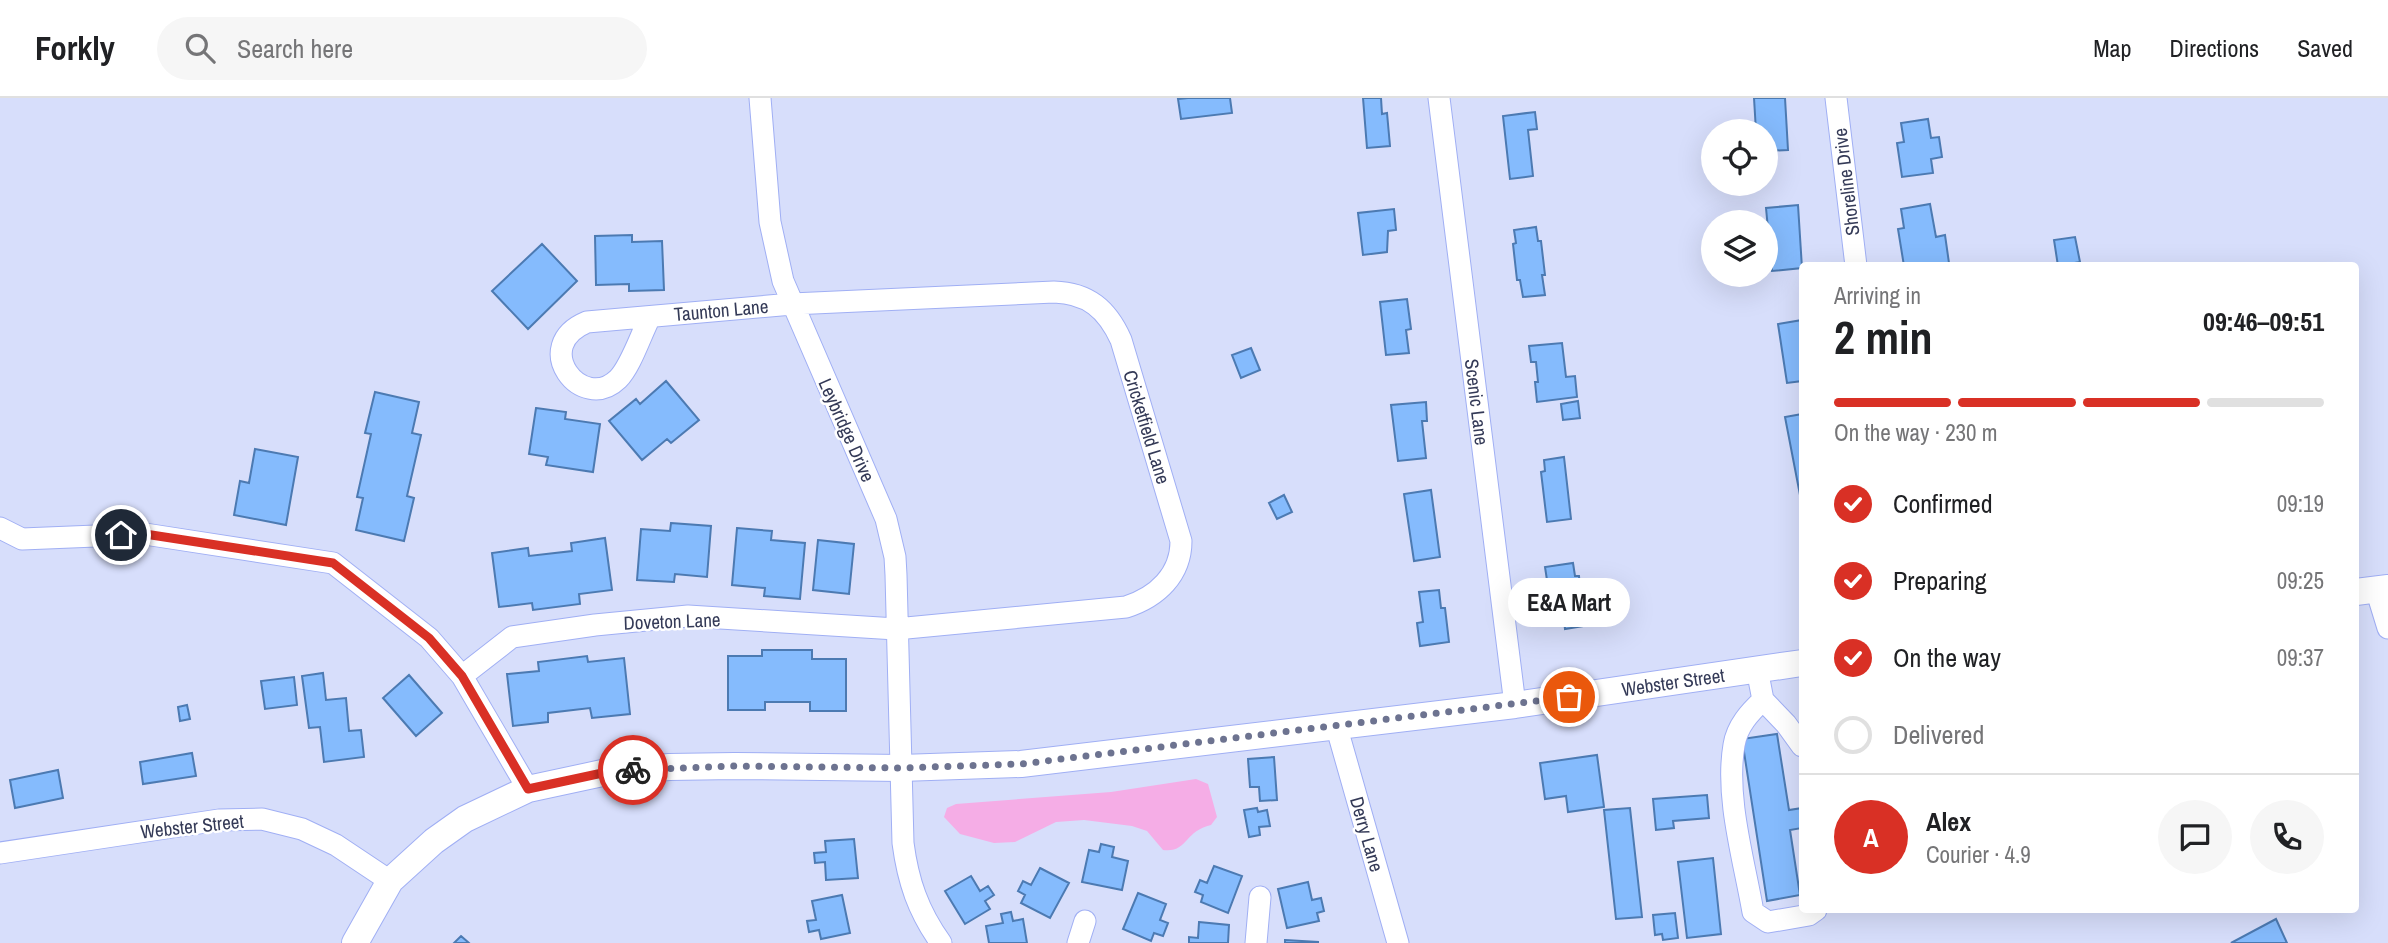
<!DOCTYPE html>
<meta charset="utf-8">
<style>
:root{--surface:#fff;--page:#f6f6f6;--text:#202124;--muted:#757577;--line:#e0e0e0;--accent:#d93025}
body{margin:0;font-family:"Archivo Narrow",sans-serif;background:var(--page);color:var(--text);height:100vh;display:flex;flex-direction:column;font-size:26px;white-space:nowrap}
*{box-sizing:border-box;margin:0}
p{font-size:23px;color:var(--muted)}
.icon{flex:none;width:38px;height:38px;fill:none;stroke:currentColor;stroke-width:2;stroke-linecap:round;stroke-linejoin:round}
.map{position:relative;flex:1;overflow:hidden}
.drawer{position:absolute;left:1799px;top:164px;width:560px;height:651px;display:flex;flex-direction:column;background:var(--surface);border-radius:7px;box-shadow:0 7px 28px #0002}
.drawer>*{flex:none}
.buttons{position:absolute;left:1701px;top:21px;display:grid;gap:14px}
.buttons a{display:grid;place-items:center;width:77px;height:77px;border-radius:50%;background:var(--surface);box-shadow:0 7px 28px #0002;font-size:35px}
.pin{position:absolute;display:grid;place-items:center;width:60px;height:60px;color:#fff;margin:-30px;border:4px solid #fff;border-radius:50%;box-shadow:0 2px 7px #0007}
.courier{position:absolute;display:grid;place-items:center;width:70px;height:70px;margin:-35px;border:5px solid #d93025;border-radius:50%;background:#fff;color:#222;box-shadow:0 2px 9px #0007}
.bubble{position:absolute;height:49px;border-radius:24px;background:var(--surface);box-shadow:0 7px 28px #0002;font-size:23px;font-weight:700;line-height:49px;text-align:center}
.headline em{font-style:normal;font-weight:700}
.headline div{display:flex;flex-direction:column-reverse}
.headline{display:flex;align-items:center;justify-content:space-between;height:119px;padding:0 35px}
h1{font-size:46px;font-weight:700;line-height:52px}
.bar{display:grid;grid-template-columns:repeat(4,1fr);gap:10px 7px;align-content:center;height:84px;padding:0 35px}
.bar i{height:9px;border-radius:5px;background:var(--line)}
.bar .selected{background:var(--accent)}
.bar p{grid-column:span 4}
.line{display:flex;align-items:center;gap:18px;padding:0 35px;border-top:2px solid var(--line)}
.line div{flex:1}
.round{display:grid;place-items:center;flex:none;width:74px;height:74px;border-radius:37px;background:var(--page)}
ol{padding:0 35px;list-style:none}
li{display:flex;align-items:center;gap:21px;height:77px}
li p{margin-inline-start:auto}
li .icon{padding:7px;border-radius:50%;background:var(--accent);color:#fff;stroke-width:4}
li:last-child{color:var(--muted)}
li i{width:38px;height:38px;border:4px solid var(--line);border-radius:50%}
header{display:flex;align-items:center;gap:42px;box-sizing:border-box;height:98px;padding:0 35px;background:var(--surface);border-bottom:2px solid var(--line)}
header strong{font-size:33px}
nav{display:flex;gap:38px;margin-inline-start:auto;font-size:24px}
.search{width:490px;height:63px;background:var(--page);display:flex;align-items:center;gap:18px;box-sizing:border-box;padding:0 24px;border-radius:38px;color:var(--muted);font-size:26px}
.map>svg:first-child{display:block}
</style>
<header>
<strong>Forkly</strong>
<div class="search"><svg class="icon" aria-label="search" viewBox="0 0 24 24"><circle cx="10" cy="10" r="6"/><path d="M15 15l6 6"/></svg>Search here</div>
<nav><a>Map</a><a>Directions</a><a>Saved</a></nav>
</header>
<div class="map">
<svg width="2388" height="845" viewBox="0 0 2388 845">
<rect width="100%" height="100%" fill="#d7defb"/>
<path fill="#f5ade6" d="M1196,681l12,5 9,33 -6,8c-27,6 -23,28 -48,25l-16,-19 -15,-5 -48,-6 -28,2 -41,20 -21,1 -34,-9 -16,-17 3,-9 9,-4 155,-12z"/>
<path fill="#85bbfd" stroke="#4c7ab2" stroke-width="2" d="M1188,0h42l2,15 -51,6 -3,-20z
M1363,0h18l1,16 5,-1 3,33 -23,2z
M1754,0h31l3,52 -22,1v-20h-10z
M1535,14l2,17 -9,1 5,46 -23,3 -7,-63z
M1928,21l3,19 8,-1 3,20 -11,2 2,14 -31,4 -5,-34 7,-1 -3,-19z
M1930,106l6,33 9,-2 4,28 -45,3 -6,-37 6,-1 -3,-19z
M1798,107l4,63 -30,3 -6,-63z
M1394,111l2,21 -8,1 -1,21 -24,3 -5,-42z
M1536,129l2,14h3l4,34h-3l3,20 -22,2 -3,-17h-3l-4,-36 3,-1 -2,-13z
M632,137v7l30,-1 2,49 -35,1v-7l-33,1 -1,-49z
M2075,139l5,25 -22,4 -4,-26z
M542,146l35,37 -49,48 -36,-38z
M1407,201l4,30 -5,1 3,23 -23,2 -6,-53z
M1802,222v61l-15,2 -9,-59z
M1562,245l4,34 9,-1 2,21 -40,5 -2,-20h3l-2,-20h-5l-2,-16z
M1251,250l9,22 -19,8 -9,-23z
M666,283l33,39 -28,23 -4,-4 -25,21 -33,-39 27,-22 4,5z
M375,294l44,10 -7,31 9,2 -14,61 7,2 -10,43 -48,-11 7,-32 -6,-1 14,-63 -6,-1z
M1578,303l2,17 -17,2 -2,-16z
M1426,304l1,19h-5l4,37 -28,3 -7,-56z
M536,310l30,4 -1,7 35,5 -7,48 -47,-7 2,-8 -19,-3z
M1802,316v81h-2l-15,-78z
M255,351l43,8 -12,68 -52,-10 6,-34 9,2z
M1564,359l7,62 -24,3 -6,-50 4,-1 -1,-11z
M1431,392l9,67 -26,4 -10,-67z
M1284,397l8,17 -15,7 -8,-16z
M671,425l40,3 -4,51 -32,-3 -1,8 -37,-2 4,-51 29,2z
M737,430l35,3 -1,9 34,3 -5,56 -36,-3 1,-8 -33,-3z
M605,440l7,52 -33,4 1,10 -47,6 -1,-7 -33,4 -7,-54 36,-5 1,8 43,-5 -1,-8z
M818,442l36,4 -5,50 -36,-4z
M1573,465l2,13h4l1,12h-2l6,38 -19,3 -2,-18 -11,2 -7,-46z
M1439,492l2,18h4l4,34 -29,4 -3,-23 6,-1 -4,-30z
M762,552h50v9h34v52h-36v-9h-45v8h-37v-54h34z
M587,558l1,6 36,-4 6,56 -38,4 -2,-10 -42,5v9l-35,4 -6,-52 32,-3 -1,-9z
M323,575l3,27 20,-2 3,33 12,-1 3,27 -40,5 -4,-35 -11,1 -7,-52z
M409,577l33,38 -26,23 -33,-38z
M294,579l3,28 -32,4 -4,-28z
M187,607l3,14 -10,2 -2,-14z
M1777,636l12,76 13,-2v20l-12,2 10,65 -33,6 -25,-162z
M192,655l4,23 -53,8 -3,-22z
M1597,657l7,52 -36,5 -2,-16 -21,3 -5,-36z
M1274,659l3,43 -17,1 -1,-14h-9l-2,-28z
M58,672l5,28 -48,10 -5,-28z
M1707,697l2,23 -36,3 1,7 -18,2 -3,-31z
M1257,710l1,4 9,-2 3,16 -11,1 1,8 -11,2 -5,-27z
M1630,710l12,109 -26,2 -12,-109z
M854,741l4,39 -32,2 -1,-18 -10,1 -1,-10 12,-1 -1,-11z
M1101,746l13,3 -2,10 16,4 -6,29 -40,-8 7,-32 10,2z
M1713,760l8,76 -34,4 -9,-76z
M1214,768l28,10 -14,37 -27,-11 2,-7 -8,-3 5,-12 7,3z
M1040,770l29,15 -19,35 -29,-15 4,-8 -7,-4 5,-10 8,4z
M971,778l9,15 8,-5 6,9 -9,6 5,8 -25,15 -20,-33z
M1308,784l4,18 9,-2 3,13 -7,2 2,8 -32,7 -9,-39z
M1138,795l28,11 -6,16 8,3 -5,13 -9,-3 -3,8 -28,-12z
M842,797l8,38 -29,6 -2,-9 -10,2 -2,-11 9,-1 -4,-19z
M1011,814l2,9 10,-2 4,24h-38l-3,-17 17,-3 -2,-9z
M1675,815l3,25 -15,2 -1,-6 -7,1 -2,-20z
M2276,821l11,24h-56z
M1199,824l30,3 -1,18h-39v-6l9,1z
M461,838l8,7h-15z
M1285,842l33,2v1h-33z"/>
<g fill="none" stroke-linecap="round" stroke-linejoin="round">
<g stroke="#a0aff4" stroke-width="23">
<path id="minor" d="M760,0l10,124 13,59 103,238 9,38 1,18 7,268c5,38 15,68 38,100
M1439,0l76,607
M1836,0l20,168
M0,430l22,11 123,-5 188,29 96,75 33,38 66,113
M2376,491l12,39
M1757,571l6,31 23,24 16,22
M462,578l50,-39 83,-12 93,-9 208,13 230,-22c31,-10 55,-32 55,-66l-60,-201c-14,-31 -33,-47 -67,-48l-262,12 -205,18c-58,24 -5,92 31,57 13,-13 23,-45 32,-62
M1763,602c-13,12 -26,26 -29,45 -9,52 10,115 19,167l15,10 41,-7 7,-5
M1336,627l62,218
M0,755l219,-33 43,-1 40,10 34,16 54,36
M1078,845l7,-22
M1256,845l4,-46"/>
</g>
<g stroke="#a0aff4" stroke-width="28">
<path id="major" d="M2356,494l32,-4
M355,845l35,-62 44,-40 31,-22 63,-30 79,-17 62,-5 66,-1 166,2 120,-4 494,-59 287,-42"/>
</g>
<use href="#minor" stroke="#fff" stroke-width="21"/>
<use href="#major" stroke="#fff" stroke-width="26"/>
</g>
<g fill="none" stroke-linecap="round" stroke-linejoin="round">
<path stroke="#6d7390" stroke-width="7" stroke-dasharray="0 12.6" d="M633,672l102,-4 166,2 120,-4 548,-67"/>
<path stroke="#d93025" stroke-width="9" d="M121,437l24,-1 188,29 96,75 33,38 66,113 79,-17 26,-2"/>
</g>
<g text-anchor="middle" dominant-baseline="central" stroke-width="5" stroke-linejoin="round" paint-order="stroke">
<g font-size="19" fill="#343a57" stroke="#fff">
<text transform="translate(1846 84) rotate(-97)">Shoreline Drive</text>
<text transform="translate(721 212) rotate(-5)">Taunton Lane</text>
<text transform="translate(1477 304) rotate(83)">Scenic Lane</text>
<text transform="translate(1147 329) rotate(73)">Cricketfield Lane</text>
<text transform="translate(847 332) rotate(66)">Leybridge Drive</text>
<text transform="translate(672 523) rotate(-2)">Doveton Lane</text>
<text transform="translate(1673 584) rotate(-8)">Webster Street</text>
<text transform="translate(192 728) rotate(-6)">Webster Street</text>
<text transform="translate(1367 736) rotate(74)">Derry Lane</text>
</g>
</g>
</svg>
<div class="buttons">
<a><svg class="icon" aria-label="locate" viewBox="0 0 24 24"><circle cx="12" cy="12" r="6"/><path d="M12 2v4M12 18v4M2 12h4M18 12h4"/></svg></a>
<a><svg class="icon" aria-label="layers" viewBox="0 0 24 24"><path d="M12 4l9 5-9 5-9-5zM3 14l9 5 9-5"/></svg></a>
</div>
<div class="pin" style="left:1569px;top:599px;background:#ea580c"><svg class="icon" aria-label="bag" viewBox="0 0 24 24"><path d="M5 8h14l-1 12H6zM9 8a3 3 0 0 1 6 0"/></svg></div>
<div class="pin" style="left:121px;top:437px;background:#1f2937"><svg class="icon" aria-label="home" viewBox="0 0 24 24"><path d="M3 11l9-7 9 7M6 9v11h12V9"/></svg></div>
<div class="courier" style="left:633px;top:672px"><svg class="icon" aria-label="bike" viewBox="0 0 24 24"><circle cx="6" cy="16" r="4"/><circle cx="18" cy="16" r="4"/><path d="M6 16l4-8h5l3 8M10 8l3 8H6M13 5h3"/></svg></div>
<div class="bubble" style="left:1508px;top:480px;width:122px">E&amp;A Mart</div>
<section class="drawer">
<div class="headline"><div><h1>2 min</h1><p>Arriving in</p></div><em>09:46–09:51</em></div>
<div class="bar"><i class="selected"></i><i class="selected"></i><i class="selected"></i><i></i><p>On the way · 230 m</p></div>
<ol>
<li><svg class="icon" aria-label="check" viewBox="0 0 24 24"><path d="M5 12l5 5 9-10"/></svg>Confirmed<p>09:19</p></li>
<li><svg class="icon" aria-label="check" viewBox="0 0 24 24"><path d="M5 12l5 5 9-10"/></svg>Preparing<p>09:25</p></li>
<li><svg class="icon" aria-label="check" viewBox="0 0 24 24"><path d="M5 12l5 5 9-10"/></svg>On the way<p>09:37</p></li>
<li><i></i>Delivered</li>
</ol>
<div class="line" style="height:126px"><b class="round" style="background:var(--accent);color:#fff">A</b><div><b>Alex</b><p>Courier · 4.9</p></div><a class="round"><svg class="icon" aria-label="chat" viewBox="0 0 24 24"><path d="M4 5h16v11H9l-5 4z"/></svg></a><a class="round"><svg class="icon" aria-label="phone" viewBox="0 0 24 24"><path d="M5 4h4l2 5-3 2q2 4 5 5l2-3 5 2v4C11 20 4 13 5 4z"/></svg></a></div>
</section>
</div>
